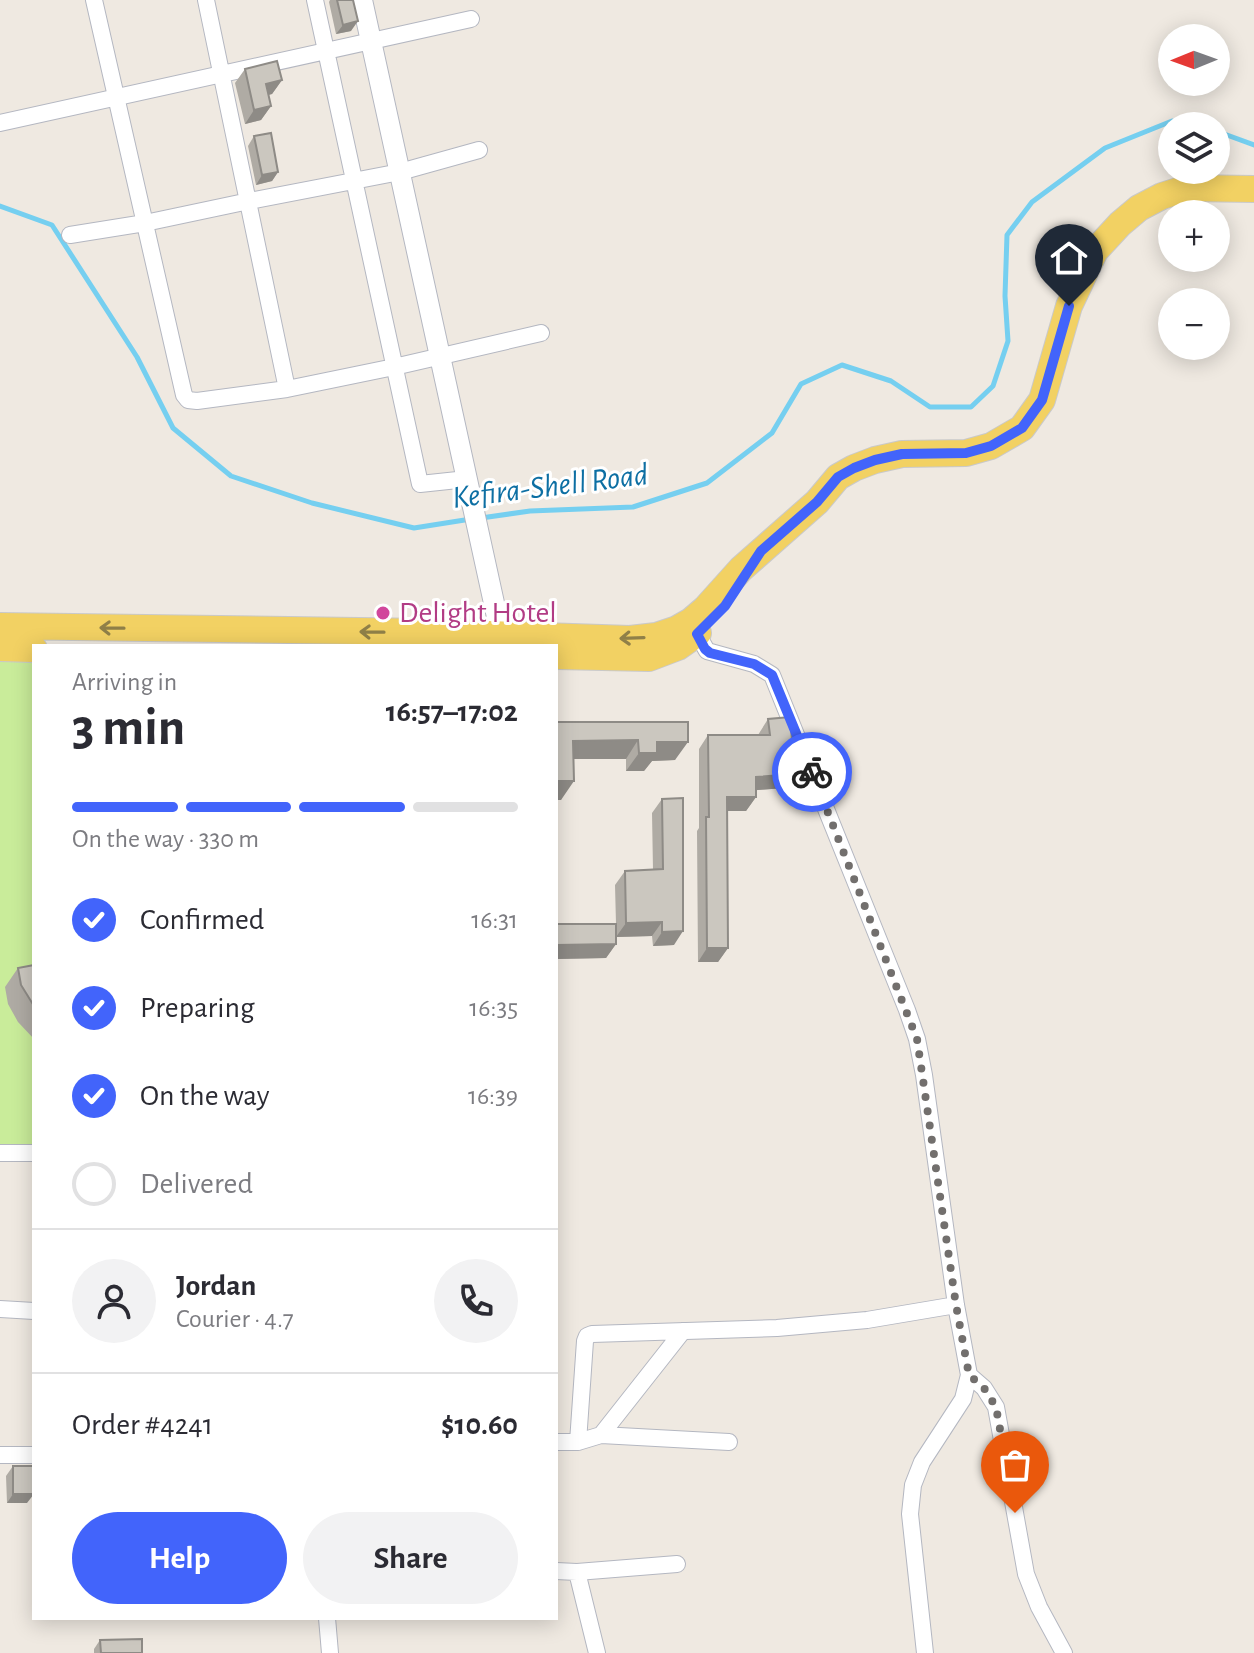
<!DOCTYPE html>
<meta charset="utf-8">
<style>
:root{--surface:#fff;--page:#f2f2f3;--text:#2b2b33;--muted:#7c7c81;--line:#e1e1e2;--accent:#4264fb}
body{margin:0;font-family:"Alegreya Sans",sans-serif;background:var(--page);color:var(--text);height:100vh;display:flex;flex-direction:column;font-size:30px;white-space:nowrap}
*{box-sizing:border-box;margin:0}
p{font-size:26px;color:var(--muted)}
.icon{flex:none;width:44px;height:44px;fill:none;stroke:currentColor;stroke-width:2;stroke-linecap:round;stroke-linejoin:round}
.map{position:relative;flex:1;overflow:hidden}
.sheet{position:absolute;left:32px;top:644px;width:526px;height:976px;display:flex;flex-direction:column;background:var(--surface);border-radius:0px;box-shadow:0 4px 20px #0003}
.sheet>*{flex:none}
.needle{width:52px;rotate:269deg}
.fabs{position:absolute;left:1158px;top:24px;display:grid;gap:16px}
.fabs a{display:grid;place-items:center;width:72px;height:72px;border-radius:50%;background:var(--surface);box-shadow:0 4px 20px #0003;font-size:40px}
.pin{position:absolute;display:grid;place-items:center;width:68px;height:68px;color:#fff;margin:-82px -34px;border-radius:50% 50% 50% 0;rotate:-45deg;box-shadow:0 0 8px #0007}
.pin .icon{rotate:45deg}
.courier{position:absolute;display:grid;place-items:center;width:80px;height:80px;margin:-40px;border:6px solid #4264fb;border-radius:50%;background:#fff;color:#222;box-shadow:0 2px 10px #0007}
.head em{font-style:normal;font-weight:600}
.head div{display:flex;flex-direction:column-reverse}
.head{display:flex;align-items:center;justify-content:space-between;height:136px;padding:0 40px}
h1{font-size:52px;font-weight:600;line-height:60px}
.bar{display:grid;grid-template-columns:repeat(4,1fr);gap:12px 8px;align-content:center;height:96px;padding:0 40px}
.bar i{height:10px;border-radius:6px;background:var(--line)}
.bar .active{background:var(--accent)}
.bar p{grid-column:span 4}
.line{display:flex;align-items:center;gap:20px;padding:0 40px;border-top:2px solid var(--line)}
.line div{flex:1}
.round{display:grid;place-items:center;flex:none;width:84px;height:84px;border-radius:42px;background:var(--page)}
ol{padding:0 40px;list-style:none}
li{display:flex;align-items:center;gap:24px;height:88px}
li p{margin-inline-start:auto}
li .icon{padding:8px;border-radius:50%;background:var(--accent);color:#fff;stroke-width:4}
li:last-child{color:var(--muted)}
li i{width:44px;height:44px;border:4px solid var(--line);border-radius:50%}
.action{display:flex;gap:16px;margin-top:auto;padding:16px 40px}
.action a{flex:1;height:92px;border-radius:48px;background:var(--accent);color:#fff;font-size:32px;font-weight:600;line-height:92px;text-align:center}
.action a+a{background:var(--page);color:var(--text)}
.map>svg:first-child{display:block}
</style>
<div class="map">
<svg width="1254" height="1653" viewBox="0 0 1254 1653">
<rect width="100%" height="100%" fill="#efe9e1"/>
<path fill="#c9ec9a" d="M0,648l34,1v504h-34z"/>
<g fill="none" stroke-linecap="round" stroke-linejoin="round">
<path stroke="#75cff0" stroke-width="5" d="M1216,131l38,14
M0,206l52,19 85,132 36,71 58,48 81,27 102,25 57,-9
M481,518l49,-7 103,-4 74,-24 65,-50 29,-49 41,-19 49,16 39,26h41l22,-21 15,-45 -3,-45 2,-61 25,-33 73,-54 67,-27 21,5"/>
<g stroke="#b4b7c1" stroke-width="18">
<path id="minor" d="M94,0l90,395 4,5 9,1 90,-12 107,-22 147,-34
M206,0l81,389
M315,0l105,484 47,-5
M0,123l471,-104
M70,235l75,-12 104,-22 151,-29 79,-22
M694,628l13,23 47,13 18,11 135,335 10,29 7,36 32,230 13,70 -6,24 -41,63 -9,23 -3,29 15,139
M0,1153h34
M0,1309l34,2
M969,1375l15,13 12,19 30,167 13,33 25,46
M601,1435l82,-104
M556,1442h22l23,-7 128,7
M578,1442l7,-101 2,-5 5,-2 185,-6 90,-8 89,-15
M0,1455h34
M556,1571l21,1 100,-8
M577,1572l20,81
M327,1618l3,35"/>
</g>
<g stroke="#b4b7c1" stroke-width="22">
<path id="tertiary" d="M362,0l139,635v11"/>
</g>
<g stroke="#c9c9c9" stroke-width="28">
<path id="primary" d="M0,626l429,6 201,7 26,-3 21,-7 14,-8 14,-12 36,-40 76,-67 21,-25 16,-9 21,-8 27,-6 64,-1 25,-7 31,-18 20,-28 27,-94 26,-55 25,-27 19,-16 23,-12 25,-8 67,1
M0,648l34,1
M556,656l93,2 29,-11 20,-14"/>
</g>
<use href="#minor" stroke="#fff" stroke-width="16"/>
<use href="#tertiary" stroke="#fff" stroke-width="20"/>
<use href="#primary" stroke="#f2d163" stroke-width="26"/>
</g>
<path fill="#afaba4" d="M330,0h23l-2,31 -15,3 -7,-32z
M245,69l37,11 -10,14 -4,1 3,11 -10,14 -16,4 -10,-41z
M254,136l24,36 -6,9 -16,4 -8,-39z
M768,719l17,69 -29,2v7l-10,14h-19l1,137 -10,14h-20l-1,-131 2,-3v-79l9,-14h50z
M556,722h132l-13,38 -23,1 -8,10h-18v-12h-52l-13,41h-5z
M662,799l12,146 -21,1 -1,-10 -36,1v7l-10,14 -50,1v-35h60l-1,-39 10,-14 28,-1 -1,-57z
M34,965v74l-16,-17 -10,-18 -3,-17 13,-19z
M13,1466l14,37h-20l-1,-27z
M100,1640l42,13h-48v-4z"/>
<path fill="#8e8b86" d="M358,21l-7,10 -15,3 7,-9z
M282,80l-10,14 -16,4 10,-14z
M271,106l-10,14 -16,4 9,-14z
M278,172l-6,9 -16,4 6,-10z
M638,740l-12,19h-66l13,-18z
M657,742h31l-13,18 -23,1 -8,10h-18l13,-18z
M795,774l-10,14 -39,3 10,-14z
M574,781l-13,19h-5v-18z
M727,797h29l-10,14h-29z
M662,922l-10,14 -36,1 10,-14z
M683,931l-9,14 -21,1 9,-14z
M616,944l-10,14 -50,1v-14z
M707,948h21l-10,14h-20z
M13,1494h21l-7,9h-20z"/>
<path fill="#cbc7bf" stroke="#8e8b86" stroke-width="2" d="M337,0h16l5,21 -15,4z
M277,61l5,19 -16,4 5,22 -17,4 -9,-41z
M271,133l7,39 -16,3 -8,-39z
M790,717l5,57 -39,3v20h-29l1,151h-21l-1,-131h3l-1,-82h62l-2,-16z
M556,722h132v20h-31v11h-18l-1,-13 -65,1 1,40h-18z
M683,798v133l-21,1v-10l-36,1 -1,-52 38,-2 -1,-70z
M556,924h60v20l-60,1z
M34,965v41l-13,-21 -3,-17z
M13,1466h20l1,28h-21z
M142,1639v14h-41l-1,-13z"/>
<defs><path id="oneway-shaft" d="M-6 0H5M1.5-3L5.5 0L1.5 3" fill="none" stroke-width="1.6" stroke-linecap="round" stroke-linejoin="round" transform="scale(2)"/></defs>
<g stroke="#908048">
<use href="#oneway-shaft" transform="translate(112 628) rotate(-179)"/>
<use href="#oneway-shaft" transform="translate(372 632) rotate(-179)"/>
<use href="#oneway-shaft" transform="translate(632 638) rotate(178)"/>
</g>
<g fill="none" stroke-linecap="round" stroke-linejoin="round">
<path stroke="#726f6d" stroke-width="8" stroke-dasharray="0 14.4" d="M812,772l105,267 39,266 13,70 15,13 12,19 19,106"/>
<path stroke="#4264fb" stroke-width="10" d="M812,772l-40,-97 -18,-11 -44,-11 -5,-4 -8,-15 28,-28 36,-55 56,-49 21,-25 16,-9 21,-8 27,-6 64,-1 25,-7 31,-18 20,-28 27,-94"/>
</g>
<circle fill="#d1479c" stroke="#fff" stroke-width="3" cx="383" cy="613" r="8"/>
<g text-anchor="middle" dominant-baseline="central" stroke-width="6" stroke-linejoin="round" paint-order="stroke">
<g font-size="30" fill="#b23c85" stroke="#fff" text-anchor="start">
<text x="399" y="613">Delight Hotel</text>
</g>
<g font-size="32" font-style="italic" fill="#0d6fa3" stroke="#fff">
<text transform="translate(550 486) rotate(-7)">Kefira-Shell Road</text>
</g>
</g>
</svg>
<div class="fabs">
<a><svg class="needle" viewBox="-14 -14 28 28"><path d="M0-13l5 13h-10z" fill="#e53935"/><path d="M0 13l5-13h-10z" fill="#7c7c81"/></svg></a>
<a><svg class="icon" aria-label="layers" viewBox="0 0 24 24"><path d="M12 4l9 5-9 5-9-5zM3 14l9 5 9-5"/></svg></a>
<a>+</a>
<a>−</a>
</div>
<div class="pin" style="left:1015px;top:1513px;background:#ea580c"><svg class="icon" aria-label="bag" viewBox="0 0 24 24"><path d="M5 8h14l-1 12H6zM9 8a3 3 0 0 1 6 0"/></svg></div>
<div class="pin" style="left:1069px;top:306px;background:#1f2937"><svg class="icon" aria-label="home" viewBox="0 0 24 24"><path d="M3 11l9-7 9 7M6 9v11h12V9"/></svg></div>
<div class="courier" style="left:812px;top:772px"><svg class="icon" aria-label="bike" viewBox="0 0 24 24"><circle cx="6" cy="16" r="4"/><circle cx="18" cy="16" r="4"/><path d="M6 16l4-8h5l3 8M10 8l3 8H6M13 5h3"/></svg></div>
<section class="sheet">
<div class="head"><div><h1>3 min</h1><p>Arriving in</p></div><em>16:57–17:02</em></div>
<div class="bar"><i class="active"></i><i class="active"></i><i class="active"></i><i></i><p>On the way · 330 m</p></div>
<ol>
<li><svg class="icon" aria-label="check" viewBox="0 0 24 24"><path d="M5 12l5 5 9-10"/></svg>Confirmed<p>16:31</p></li>
<li><svg class="icon" aria-label="check" viewBox="0 0 24 24"><path d="M5 12l5 5 9-10"/></svg>Preparing<p>16:35</p></li>
<li><svg class="icon" aria-label="check" viewBox="0 0 24 24"><path d="M5 12l5 5 9-10"/></svg>On the way<p>16:39</p></li>
<li><i></i>Delivered</li>
</ol>
<div class="line" style="height:144px"><a class="round"><svg class="icon" aria-label="person" viewBox="0 0 24 24"><circle cx="12" cy="8" r="4"/><path d="M4 21q1-7 8-7t8 7"/></svg></a><div><b>Jordan</b><p>Courier · 4.7</p></div><a class="round"><svg class="icon" aria-label="phone" viewBox="0 0 24 24"><path d="M5 4h4l2 5-3 2q2 4 5 5l2-3 5 2v4C11 20 4 13 5 4z"/></svg></a></div>
<div class="line" style="height:104px"><div>Order #4241</div><b>$10.60</b></div>
<div class="action"><a>Help</a><a>Share</a></div>
</section>
</div>
